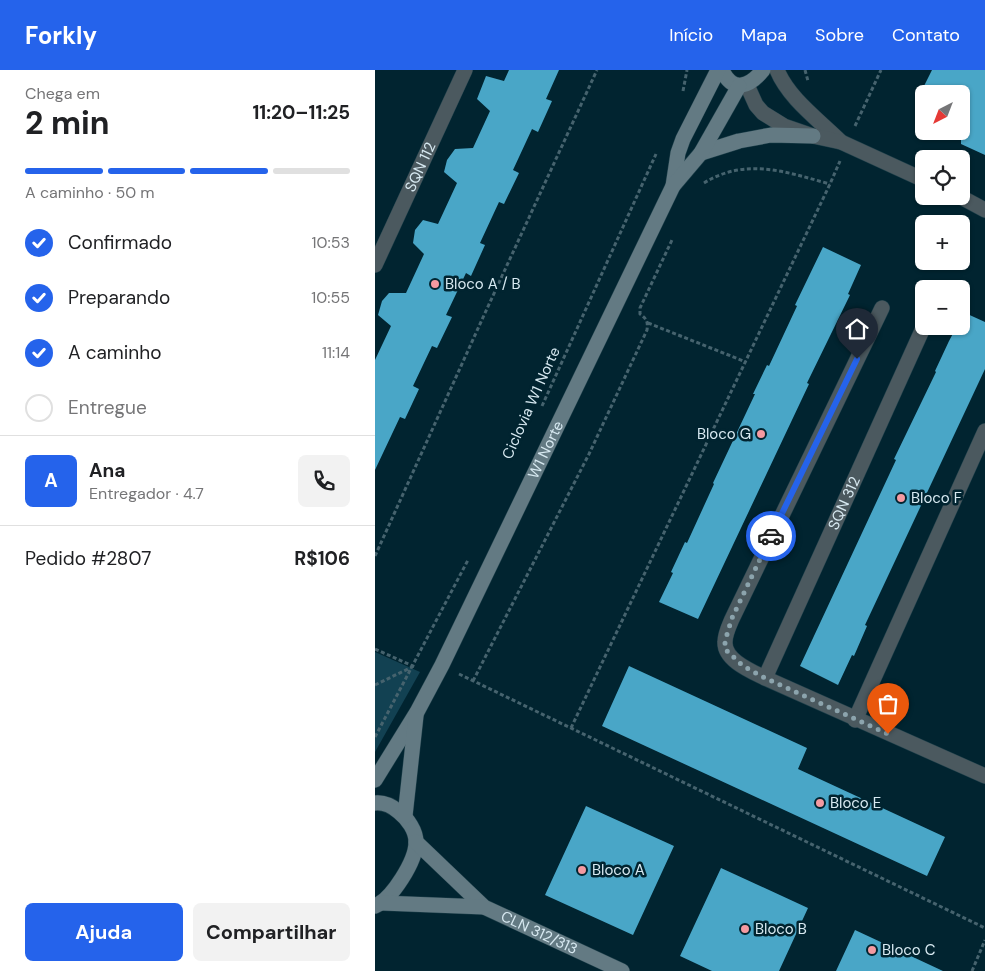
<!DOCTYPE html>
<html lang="pt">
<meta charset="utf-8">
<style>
:root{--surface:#fff;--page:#f2f2f2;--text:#202124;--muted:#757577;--line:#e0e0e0;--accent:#2563eb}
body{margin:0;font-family:"DM Sans",sans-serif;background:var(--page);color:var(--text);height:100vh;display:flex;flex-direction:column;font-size:19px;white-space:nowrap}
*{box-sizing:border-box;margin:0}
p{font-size:16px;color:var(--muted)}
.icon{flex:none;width:28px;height:28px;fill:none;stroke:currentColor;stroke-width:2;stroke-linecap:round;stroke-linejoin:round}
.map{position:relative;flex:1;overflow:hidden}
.side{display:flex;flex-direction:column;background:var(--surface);width:375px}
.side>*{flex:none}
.needle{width:32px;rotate:222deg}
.controls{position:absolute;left:540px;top:15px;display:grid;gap:10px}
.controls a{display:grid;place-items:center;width:55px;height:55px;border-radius:8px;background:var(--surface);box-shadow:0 1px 4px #0004;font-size:25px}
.pin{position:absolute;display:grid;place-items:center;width:42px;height:42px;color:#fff;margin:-51px -21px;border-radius:50% 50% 50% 0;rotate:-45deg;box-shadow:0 0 5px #0007}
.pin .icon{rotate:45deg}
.courier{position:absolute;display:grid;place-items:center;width:50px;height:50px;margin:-25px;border:4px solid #2563eb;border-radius:50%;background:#fff;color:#222;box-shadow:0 1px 6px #0007}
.head em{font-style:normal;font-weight:700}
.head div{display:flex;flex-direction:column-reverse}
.head{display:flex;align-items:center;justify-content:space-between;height:85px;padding:0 25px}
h1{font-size:32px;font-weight:700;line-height:38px}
.bar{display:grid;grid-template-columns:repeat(4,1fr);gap:8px 5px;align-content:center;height:60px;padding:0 25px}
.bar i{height:6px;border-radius:4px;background:var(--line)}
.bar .current{background:var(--accent)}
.bar p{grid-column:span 4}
.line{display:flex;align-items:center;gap:12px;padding:0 25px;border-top:1px solid var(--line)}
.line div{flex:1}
.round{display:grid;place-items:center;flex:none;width:52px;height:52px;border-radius:8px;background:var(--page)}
ol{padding:0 25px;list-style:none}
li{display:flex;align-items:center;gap:15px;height:55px}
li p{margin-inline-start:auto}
li .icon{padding:5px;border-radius:50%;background:var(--accent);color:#fff;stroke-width:4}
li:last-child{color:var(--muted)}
li i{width:28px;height:28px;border:2px solid var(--line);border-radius:50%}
.primary-button{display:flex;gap:10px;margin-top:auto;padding:10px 25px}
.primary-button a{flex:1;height:58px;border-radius:8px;background:var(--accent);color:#fff;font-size:20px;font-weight:700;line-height:58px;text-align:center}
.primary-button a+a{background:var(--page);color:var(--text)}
header{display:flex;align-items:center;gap:30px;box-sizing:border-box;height:70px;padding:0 25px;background:var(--accent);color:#fff}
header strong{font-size:24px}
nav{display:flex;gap:28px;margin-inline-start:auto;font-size:18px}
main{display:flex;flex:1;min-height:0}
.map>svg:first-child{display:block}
</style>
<header>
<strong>Forkly</strong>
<nav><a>Início</a><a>Mapa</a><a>Sobre</a><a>Contato</a></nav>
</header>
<main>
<section class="side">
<div class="head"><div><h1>2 min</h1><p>Chega em</p></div><em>11:20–11:25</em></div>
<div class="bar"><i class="current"></i><i class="current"></i><i class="current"></i><i></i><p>A caminho · 50 m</p></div>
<ol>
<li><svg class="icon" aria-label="check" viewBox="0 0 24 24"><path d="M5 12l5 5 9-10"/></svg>Confirmado<p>10:53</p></li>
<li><svg class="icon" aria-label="check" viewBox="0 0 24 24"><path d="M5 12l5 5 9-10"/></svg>Preparando<p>10:55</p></li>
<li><svg class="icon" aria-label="check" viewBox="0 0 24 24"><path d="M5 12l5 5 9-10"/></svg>A caminho<p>11:14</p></li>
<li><i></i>Entregue</li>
</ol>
<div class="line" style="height:90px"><b class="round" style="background:var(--accent);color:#fff">A</b><div><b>Ana</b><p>Entregador · 4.7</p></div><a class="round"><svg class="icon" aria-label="phone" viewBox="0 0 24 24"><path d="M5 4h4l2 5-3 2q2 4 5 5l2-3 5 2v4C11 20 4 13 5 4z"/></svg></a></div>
<div class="line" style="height:65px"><div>Pedido #2807</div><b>R$106</b></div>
<div class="primary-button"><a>Ajuda</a><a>Compartilhar</a></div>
</section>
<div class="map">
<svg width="610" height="901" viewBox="0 0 610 901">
<rect width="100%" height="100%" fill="#012430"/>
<path fill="#124152" d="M0,582l45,20 -45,80z"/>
<path fill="#49a6c7" d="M134,0h50l-13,29 6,2 -14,31 -6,-3 -19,41 6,3 -15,31 -5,-2 -19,41 5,2 -14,31 -5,-3 -20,42 6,2 -15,31 -5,-2 -19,40 6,3 -14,30 -5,-2 -25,53v-110l16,-34 -13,-11 4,-14 7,-8h17l18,-39 -11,-11 2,-13 8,-10 15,4 19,-41 -13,-11 3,-12 8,-11 18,-1 17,-37 -13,-12 9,-23 18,5z
M557,0h53v85l-24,-11v-50h-41z
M448,177l38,18 -13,29 2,1 -43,88 2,1 -111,235 -39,-17 14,-29 -2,-1 14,-30 2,1 27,-59 -1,-1 42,-89h-2l14,-29 2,1 28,-60 -2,-1z
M588,242l22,10v47l-120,256 2,1 -13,30 -2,-1 -14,30 -38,-19 96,-206 -2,-1 42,-87 -1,-1 14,-30 8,-15h4v-9z
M254,596l178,82 -9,21 147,68 -18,39 -325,-150z
M211,736l88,40 -41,89 -88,-40z
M346,798l87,40 -29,63h-67l-32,-15z
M480,860l88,41h-107z"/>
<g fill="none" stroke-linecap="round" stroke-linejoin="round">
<g stroke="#1f404b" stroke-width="16">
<path id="lane" d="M480,650l130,-289"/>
</g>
<g stroke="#1f404b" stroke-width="16">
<g id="street">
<path d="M402,0c12,29 42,50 64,72"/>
<path d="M372,15l9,20 7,8 21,13 29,10 28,6 83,38"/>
<path d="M584,126l26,14"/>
<path id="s1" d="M0,195l90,-195"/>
<path d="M507,238l-150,311c-3,7 -7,15 -7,23 -1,18 26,29 40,36l220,98"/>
<path id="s2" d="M390,608l159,-352"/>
</g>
</g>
<g stroke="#1f404b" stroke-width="16">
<g id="secondary">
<path d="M347,0c11,24 28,16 41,0"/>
<path d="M326,83l38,-12 32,-6 42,1"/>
<path d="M298,116l5,-33 5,-14 35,-69"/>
<path id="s3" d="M0,710l42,-68 25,-47 231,-479 28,-33 38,-67"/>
<path d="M0,733c10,-1 17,3 24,9 9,7 17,19 17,30 0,19 -24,57 -41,64"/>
<path d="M30,746l11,-100"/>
<path id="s4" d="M41,772l68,65 138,64"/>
<path d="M7,833l102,4"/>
</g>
</g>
<path stroke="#46636e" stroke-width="3" stroke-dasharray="4 2.5" stroke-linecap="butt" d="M430,0l3,11
M308,21l4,-21
M480,56l26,-56
M329,113c42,-26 82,-11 126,1
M273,253l98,39
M167,336l114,-252
M0,486l110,-243 112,-243
M0,579l40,18
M84,604l526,254
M98,611l116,-227 58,-124c1,-8 0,-11 -7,-16v-6l32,-68
M0,615l37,-18
M196,658l259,-544 10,-23
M0,667l93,-177
M597,901l13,-31"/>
<use href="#lane" stroke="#4b595f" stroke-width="15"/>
<use href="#street" stroke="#4b595f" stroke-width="15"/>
<use href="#secondary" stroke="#637a83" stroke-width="15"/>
</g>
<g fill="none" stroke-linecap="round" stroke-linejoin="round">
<path stroke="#8ca4ad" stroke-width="5" stroke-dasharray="0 9" d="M396,466l-39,82 -7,23v8l18,17 22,12 123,56"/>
<path stroke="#2563eb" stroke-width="6" d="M396,466l86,-177"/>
</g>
<g fill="#f49aa1" stroke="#012430" stroke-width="2">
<circle cx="60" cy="214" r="5"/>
<circle cx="386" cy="364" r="5"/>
<circle cx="526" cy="428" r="5"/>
<circle cx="445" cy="733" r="5"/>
<circle cx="207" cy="800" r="5"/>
<circle cx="370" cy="859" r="5"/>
<circle cx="497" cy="880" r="5"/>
</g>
<g text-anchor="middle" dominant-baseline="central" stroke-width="5" stroke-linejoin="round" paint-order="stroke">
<g font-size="15" fill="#d7e9f1" stroke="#012430">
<text stroke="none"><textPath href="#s1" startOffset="108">SQN 112</textPath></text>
<text transform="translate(156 333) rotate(-66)">Ciclovia W1 Norte</text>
<text stroke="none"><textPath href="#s3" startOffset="372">W1 Norte</textPath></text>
<text stroke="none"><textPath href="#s2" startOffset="192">SQN 312</textPath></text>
<text stroke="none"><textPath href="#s4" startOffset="155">CLN 312/313</textPath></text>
</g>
<g font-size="15" fill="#d7e9f1" stroke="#012430" text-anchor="start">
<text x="70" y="214">Bloco A / B</text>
<text x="376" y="364" text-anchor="end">Bloco G</text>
<text x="536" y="428">Bloco F</text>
<text x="455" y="733">Bloco E</text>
<text x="217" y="800">Bloco A</text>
<text x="380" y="859">Bloco B</text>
<text x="507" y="880">Bloco C</text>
</g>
</g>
</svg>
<div class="controls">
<a><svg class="needle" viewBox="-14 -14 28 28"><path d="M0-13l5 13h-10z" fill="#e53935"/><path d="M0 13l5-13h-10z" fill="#757577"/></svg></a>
<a><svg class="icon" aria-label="locate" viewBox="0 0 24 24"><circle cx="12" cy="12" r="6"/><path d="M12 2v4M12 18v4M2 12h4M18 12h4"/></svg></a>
<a>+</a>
<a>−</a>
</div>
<div class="pin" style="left:513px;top:664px;background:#ea580c"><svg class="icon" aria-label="bag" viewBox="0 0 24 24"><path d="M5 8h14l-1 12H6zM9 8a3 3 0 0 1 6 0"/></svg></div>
<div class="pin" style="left:482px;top:289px;background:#1f2937"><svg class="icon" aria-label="home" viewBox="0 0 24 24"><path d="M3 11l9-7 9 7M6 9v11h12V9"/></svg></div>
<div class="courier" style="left:396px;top:466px"><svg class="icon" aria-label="car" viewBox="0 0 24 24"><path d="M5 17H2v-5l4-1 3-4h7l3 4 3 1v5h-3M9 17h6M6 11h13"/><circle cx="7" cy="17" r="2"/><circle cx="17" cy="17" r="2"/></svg></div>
</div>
</main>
